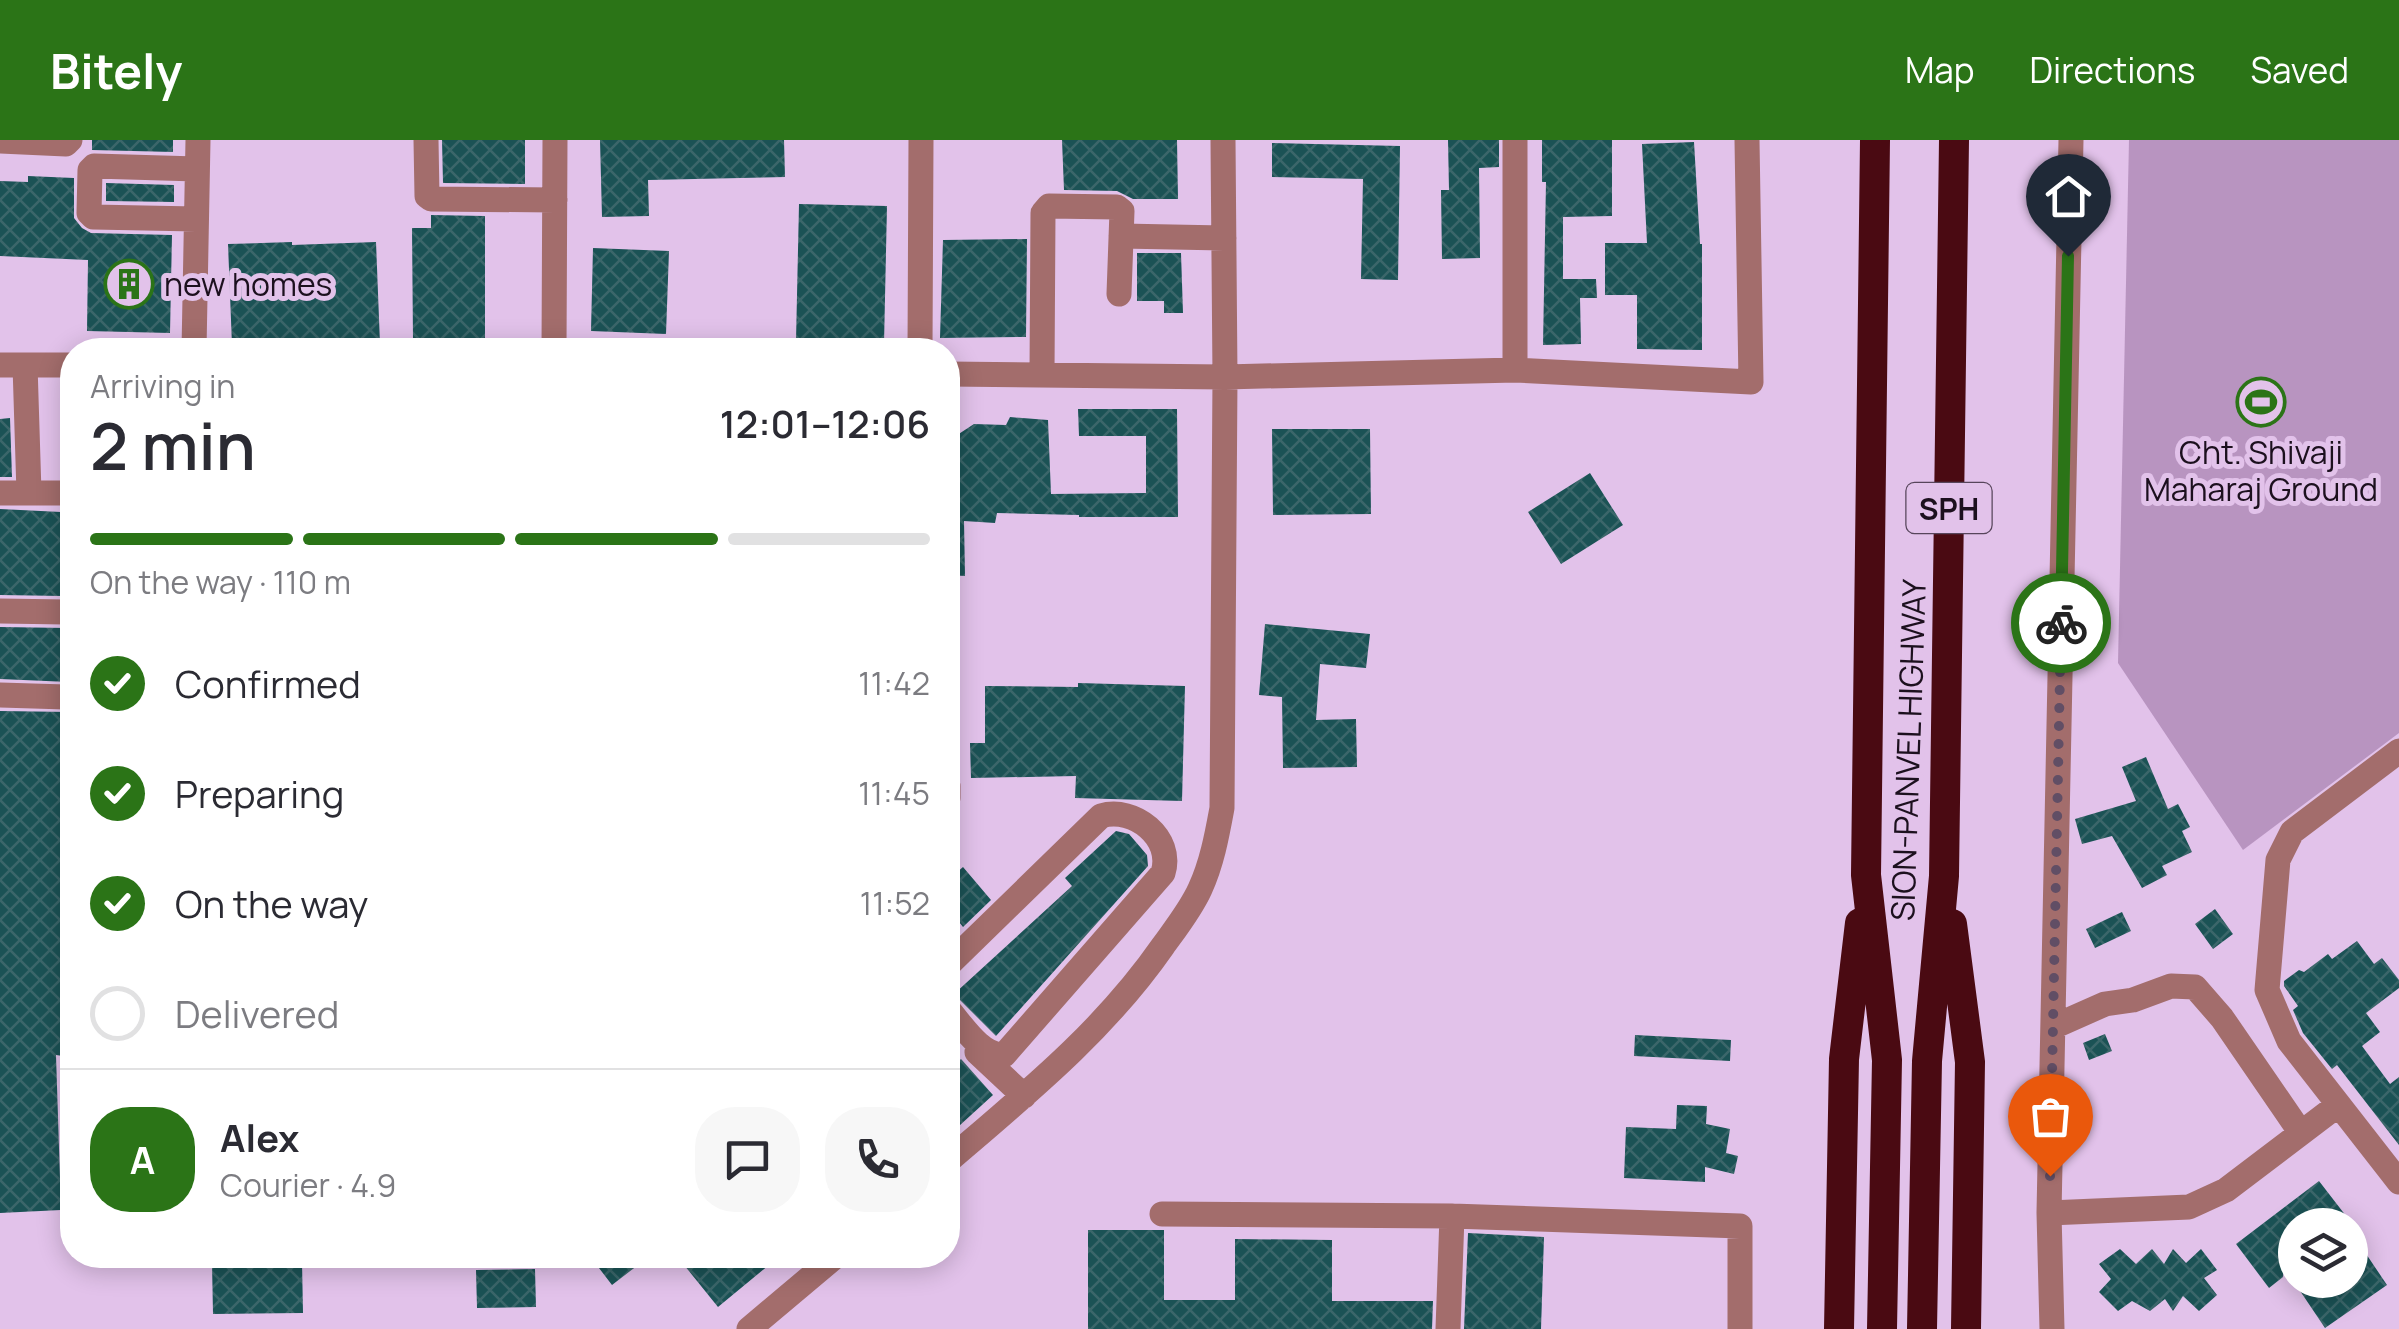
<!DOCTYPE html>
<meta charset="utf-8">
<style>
:root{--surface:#fff;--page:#f7f7f7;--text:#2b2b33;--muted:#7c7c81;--line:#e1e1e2;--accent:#2b7417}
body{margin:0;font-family:Manrope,sans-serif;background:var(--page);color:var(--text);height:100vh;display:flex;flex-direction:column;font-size:38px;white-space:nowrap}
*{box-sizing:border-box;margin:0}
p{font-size:32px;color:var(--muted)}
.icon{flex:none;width:55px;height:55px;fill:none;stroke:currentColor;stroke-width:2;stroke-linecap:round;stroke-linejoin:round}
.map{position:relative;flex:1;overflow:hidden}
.panel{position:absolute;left:60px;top:198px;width:900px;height:930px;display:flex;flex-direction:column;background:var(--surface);border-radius:40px;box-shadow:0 5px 25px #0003}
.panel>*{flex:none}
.controls{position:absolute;left:2278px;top:1068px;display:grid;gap:20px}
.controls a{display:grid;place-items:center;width:90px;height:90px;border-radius:50%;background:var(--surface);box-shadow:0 5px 25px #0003;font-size:50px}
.pin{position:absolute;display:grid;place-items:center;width:85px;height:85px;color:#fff;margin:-102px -42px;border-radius:50% 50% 50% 0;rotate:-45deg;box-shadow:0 0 10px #0007}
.pin .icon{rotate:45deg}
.courier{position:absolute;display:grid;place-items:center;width:100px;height:100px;margin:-50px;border:8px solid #2b7417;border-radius:50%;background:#fff;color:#222;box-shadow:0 2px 12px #0007}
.overview em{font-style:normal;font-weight:600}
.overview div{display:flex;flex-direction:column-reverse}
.overview{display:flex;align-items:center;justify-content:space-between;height:170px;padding:0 30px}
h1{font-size:65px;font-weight:600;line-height:75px}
.bar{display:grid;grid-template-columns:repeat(4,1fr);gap:15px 10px;align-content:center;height:120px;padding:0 30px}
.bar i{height:12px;border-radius:8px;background:var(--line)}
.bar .selected{background:var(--accent)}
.bar p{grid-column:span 4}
.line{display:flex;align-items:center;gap:25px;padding:0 30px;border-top:2px solid var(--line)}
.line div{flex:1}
.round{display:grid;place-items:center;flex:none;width:105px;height:105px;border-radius:40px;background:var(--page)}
ol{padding:0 30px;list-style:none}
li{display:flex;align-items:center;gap:30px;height:110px}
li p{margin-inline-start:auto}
li .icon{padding:10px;border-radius:50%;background:var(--accent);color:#fff;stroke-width:4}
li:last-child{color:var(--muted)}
li i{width:55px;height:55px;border:5px solid var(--line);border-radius:50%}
header{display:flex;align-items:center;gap:60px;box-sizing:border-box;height:140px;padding:0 50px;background:var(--accent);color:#fff}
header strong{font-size:48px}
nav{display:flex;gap:55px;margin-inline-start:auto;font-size:35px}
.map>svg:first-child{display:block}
</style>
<header>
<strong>Bitely</strong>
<nav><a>Map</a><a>Directions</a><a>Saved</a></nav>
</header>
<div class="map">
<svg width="2399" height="1189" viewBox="0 0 2399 1189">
<defs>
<pattern id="building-cross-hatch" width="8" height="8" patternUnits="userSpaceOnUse" patternTransform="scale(2.5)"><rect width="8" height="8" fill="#1b5255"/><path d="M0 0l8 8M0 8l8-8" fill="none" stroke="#3b666a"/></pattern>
</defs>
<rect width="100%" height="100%" fill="#e2c2ea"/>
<path fill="#b894c0" d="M2129,0h270v593l-156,117 -125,-187z"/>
<path fill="url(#building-cross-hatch)" d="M92,0h81v12l-81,-2z
M442,0h83v44l-82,-1z
M600,0h184l1,37 -137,3 1,36 -47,1z
M1062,0h115l1,59h-45l-16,-8 -53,-1z
M1448,0h51v27l-20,1 1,90 -38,1 -1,-69h8z
M1542,0h70v76l-49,1v62h33l1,19h-17l1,46 -38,1 3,-163h-4z
M1694,2l6,102h2v106l-65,-1v-54h-32v-52h42l-5,-99z
M1272,3l128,3 -2,134 -37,-1 2,-100 -91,-2z
M28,36l46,2v40l8,10 9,5 81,2 -2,98 -83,-2 1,-71 -88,-4v-75l28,1z
M106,43l68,2v17l-68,-1z
M799,64l88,2 -3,138 -88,-3z
M431,75l54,1v124h-72l-1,-112h19z
M1027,99l-1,98 -86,1 3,-98z
M292,102v3l84,-3 4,102 -148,1 -4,-101z
M593,108l76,3 -3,83 -75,-3z
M1137,113h44l2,60h-19v-12h-27z
M1078,269h99l1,108h-99v-2l-82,-2 -2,10 -31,-2 1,55 -17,-1v-134l26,-17 32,1 4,-8 38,3 3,74 95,-1v-57h-67z
M10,278l2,59h-12v-58z
M1272,289h98l1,85 -98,1z
M1590,333l33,52 -62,39 -33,-52z
M0,369l61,3 2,84 -63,-1z
M1265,484l105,10 -4,34 -46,-4 -4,56 40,-1 1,48 -74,1 -1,-71 -23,-2z
M0,487l68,1 1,54 -69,-3z
M1078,543l107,3 -3,115 -107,-3 1,-22 -105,2 -1,-35h15v-57l93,1z
M0,571l70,1v155h-6l-1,189 -7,-1 5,155 -61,3z
M2146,617l22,52 10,-5 12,23 -8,4 10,21 -30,14 5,9 -25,13 -30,-52 -30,8 -7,-25 61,-18 -14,-34z
M1116,691l13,3 18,21 1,11 -152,170 -42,-42 118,-108 -7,-8z
M963,727l28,33 -28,27 -15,-19v-28z
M2215,769l18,25 -20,15 -18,-25z
M2122,772l9,19 -36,17 -9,-19z
M2357,801l17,23 8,-6 17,22v8l-33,25 14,19 -18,14 28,38 9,-7v68l-62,-80 -5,4 -29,-36 -10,-23 5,-4 -14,-20v-5l15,-11 5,2 24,-18 4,5z
M2105,894l7,17 -23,9 -6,-17z
M1635,895l96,5 -1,21 -96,-5z
M961,919l32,36 -45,41v-65z
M1677,965l30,1 -1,18 24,5 -4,24 12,3 -4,18 -29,-7v15l-81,-4 2,-51 50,2z
M2319,1041l34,44h-58v55h55v-50l37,55 -62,43 -41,-61 -1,10 -14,11 -33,-44z
M1088,1090h76v70h71v-61l97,1v61h101l-1,28h-344z
M1468,1093l76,4 -3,92h-77z
M2120,1109l16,15 16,-15 12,15 9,-15 13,14 15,-14 16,21 -13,8 13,17 -18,16 -16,-15 -10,15 -8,-12 -15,12 -18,-10 -14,10 -19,-19 12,-13 -12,-15z
M589,1115h62l-39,30z
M676,1115h105l-63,52z
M302,1121l1,52 -90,1 -1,-51z
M535,1129l1,38 -59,1 -1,-38z"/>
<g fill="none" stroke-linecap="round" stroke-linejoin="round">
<path stroke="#a36d6c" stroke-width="25" d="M426,0l1,56 4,3 124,1
M0,1l66,3 4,-4
M196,79l-103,-2 -4,-4 1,-43 4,-4 103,3
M1121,96l103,2
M194,210l4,-210
M554,210l1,-210
M920,210l1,-210
M0,225h72
M25,225l4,128
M1515,230v-230
M948,234l277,3 290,-7 236,12 -4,-242
M1042,234l1,-161 6,-7 68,1 5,4 -3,83
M0,353h68
M0,471l66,1
M0,555l66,2
M2399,611l-107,81 -14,28 -11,130 22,51 110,141
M948,646v12
M948,825l153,-149c33,-10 73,22 62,57l-159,182c-23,1 -42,-30 -56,-46
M2053,887l52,-23 28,-4 38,-14 24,1 27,31 79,115
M977,912l47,44
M948,1021c78,-67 156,-130 215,-215 13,-18 28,-37 37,-57 12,-26 17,-54 22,-81l3,-431 -2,-237
M2049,1073l140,-6 37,-17 112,-85
M1162,1074l290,2 288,10v103
M749,1189l88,-74
M1448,1189l4,-113
M2052,1189l-3,-116 22,-1073"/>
<path stroke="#4a0a12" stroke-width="30" d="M1875,0l-9,735 21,185 -5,269
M1952,784l18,138 -4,267
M1839,1189l5,-270 16,-136
M1922,1189l5,-268 17,-185 10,-736"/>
</g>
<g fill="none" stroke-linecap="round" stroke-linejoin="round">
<path stroke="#614e65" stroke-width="10" stroke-dasharray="0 18" d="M2050,1036l11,-553"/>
<path stroke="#2b7417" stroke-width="12" d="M2061,483l7,-367"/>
</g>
<defs>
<g id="building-ring" transform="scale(2.5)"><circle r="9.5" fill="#e2c2ea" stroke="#2b7417" stroke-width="1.5"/><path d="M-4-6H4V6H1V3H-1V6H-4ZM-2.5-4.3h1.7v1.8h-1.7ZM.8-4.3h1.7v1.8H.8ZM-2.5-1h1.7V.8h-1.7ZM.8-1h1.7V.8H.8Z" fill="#2b7417"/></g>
<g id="stadium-ring" transform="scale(2.5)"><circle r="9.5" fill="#e2c2ea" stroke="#2b7417" stroke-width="1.5"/><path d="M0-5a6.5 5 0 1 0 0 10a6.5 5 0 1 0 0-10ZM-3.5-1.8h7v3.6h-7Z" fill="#2b7417"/></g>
</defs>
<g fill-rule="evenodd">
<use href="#building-ring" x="129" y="144"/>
<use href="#stadium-ring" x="2261" y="262"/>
</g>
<g text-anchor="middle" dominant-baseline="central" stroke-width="10" stroke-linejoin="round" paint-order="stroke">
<rect fill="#e2c2ea" stroke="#57455b" stroke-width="2.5" x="1906.5" y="343" width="85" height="50" rx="8"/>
<g font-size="30" font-weight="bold" fill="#1c101e">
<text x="1949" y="368">SPH</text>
</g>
<g font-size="32" fill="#1c101e" stroke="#e2c2ea" text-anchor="start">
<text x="164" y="144">new homes</text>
<text x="2261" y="312" text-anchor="middle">Cht. Shivaji<tspan x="2261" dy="37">Maharaj Ground</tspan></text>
</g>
<g font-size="32" fill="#1c101e" stroke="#e2c2ea">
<text transform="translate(1908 610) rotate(-88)">SION-PANVEL HIGHWAY</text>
</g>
</g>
</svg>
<div class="controls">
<a><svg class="icon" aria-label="layers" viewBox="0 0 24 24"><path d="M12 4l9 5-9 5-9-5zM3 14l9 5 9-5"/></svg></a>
</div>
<div class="pin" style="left:2050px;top:1036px;background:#ea580c"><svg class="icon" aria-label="bag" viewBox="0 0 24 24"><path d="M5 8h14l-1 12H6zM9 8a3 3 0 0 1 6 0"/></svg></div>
<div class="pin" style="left:2068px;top:116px;background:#1f2937"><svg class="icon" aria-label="home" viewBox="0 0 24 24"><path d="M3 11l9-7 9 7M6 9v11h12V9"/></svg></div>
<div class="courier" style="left:2061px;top:483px"><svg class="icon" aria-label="bike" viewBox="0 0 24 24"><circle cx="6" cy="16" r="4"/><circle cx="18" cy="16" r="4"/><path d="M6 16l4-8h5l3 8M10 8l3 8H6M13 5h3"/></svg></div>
<section class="panel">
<div class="overview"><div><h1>2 min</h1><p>Arriving in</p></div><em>12:01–12:06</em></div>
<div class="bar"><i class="selected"></i><i class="selected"></i><i class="selected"></i><i></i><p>On the way · 110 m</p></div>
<ol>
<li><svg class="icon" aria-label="check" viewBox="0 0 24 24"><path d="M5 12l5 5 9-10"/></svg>Confirmed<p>11:42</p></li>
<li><svg class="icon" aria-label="check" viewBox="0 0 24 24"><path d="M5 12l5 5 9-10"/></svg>Preparing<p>11:45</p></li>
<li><svg class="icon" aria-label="check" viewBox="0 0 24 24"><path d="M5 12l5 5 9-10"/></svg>On the way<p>11:52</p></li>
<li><i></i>Delivered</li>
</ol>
<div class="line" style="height:180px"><b class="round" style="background:var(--accent);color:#fff">A</b><div><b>Alex</b><p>Courier · 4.9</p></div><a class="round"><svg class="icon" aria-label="chat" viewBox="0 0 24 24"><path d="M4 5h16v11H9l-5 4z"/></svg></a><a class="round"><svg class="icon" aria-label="phone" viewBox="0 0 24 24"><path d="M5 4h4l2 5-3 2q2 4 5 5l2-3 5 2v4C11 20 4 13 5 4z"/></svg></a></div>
</section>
</div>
